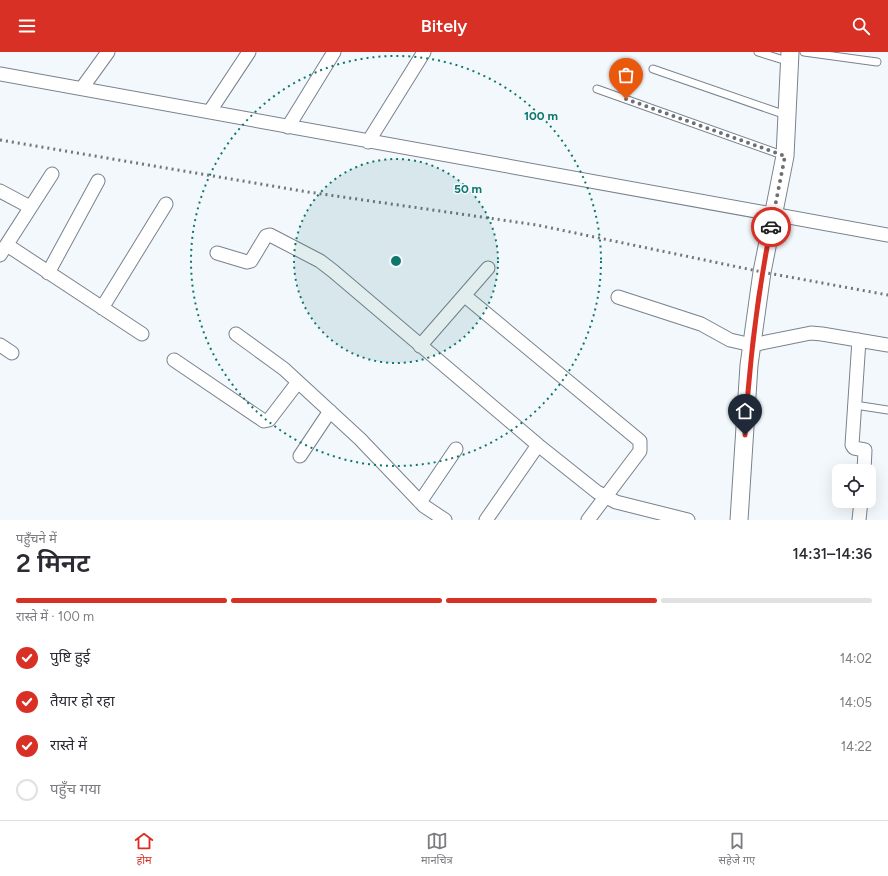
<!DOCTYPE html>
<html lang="hi">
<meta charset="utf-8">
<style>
:root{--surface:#fff;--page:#f2f2f3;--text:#2b2b33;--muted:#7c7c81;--line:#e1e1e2;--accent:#d93025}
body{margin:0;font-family:Figtree,"Noto Sans Devanagari",sans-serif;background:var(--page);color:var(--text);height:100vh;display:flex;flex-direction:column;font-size:15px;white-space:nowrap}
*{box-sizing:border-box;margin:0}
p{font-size:13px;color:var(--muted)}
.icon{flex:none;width:22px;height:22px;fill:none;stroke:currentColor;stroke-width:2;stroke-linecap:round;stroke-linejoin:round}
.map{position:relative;height:468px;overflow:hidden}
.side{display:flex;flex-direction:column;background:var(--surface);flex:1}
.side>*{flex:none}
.fabs{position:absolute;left:832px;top:412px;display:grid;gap:8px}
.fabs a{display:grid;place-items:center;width:44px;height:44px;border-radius:8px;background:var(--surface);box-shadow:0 4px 16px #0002;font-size:20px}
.pin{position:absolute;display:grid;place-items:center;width:34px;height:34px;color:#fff;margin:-41px -17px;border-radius:50% 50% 50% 0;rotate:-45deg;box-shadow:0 0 4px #0007}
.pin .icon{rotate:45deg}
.courier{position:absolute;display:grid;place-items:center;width:40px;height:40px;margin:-20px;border:3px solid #d93025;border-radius:50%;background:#fff;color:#222;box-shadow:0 1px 5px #0007}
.summary em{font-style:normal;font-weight:600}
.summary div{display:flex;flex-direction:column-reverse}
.summary{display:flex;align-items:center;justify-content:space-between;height:68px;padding:0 16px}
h1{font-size:26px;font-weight:600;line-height:30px}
.bar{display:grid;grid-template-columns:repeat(4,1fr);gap:6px 4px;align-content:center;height:48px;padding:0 16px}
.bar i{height:5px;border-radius:3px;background:var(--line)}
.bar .on{background:var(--accent)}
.bar p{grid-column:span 4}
ol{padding:0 16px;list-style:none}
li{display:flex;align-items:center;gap:12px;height:44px}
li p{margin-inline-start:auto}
li .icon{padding:4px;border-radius:50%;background:var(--accent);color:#fff;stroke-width:4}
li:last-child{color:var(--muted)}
li i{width:22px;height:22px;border:2px solid var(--line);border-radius:50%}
header{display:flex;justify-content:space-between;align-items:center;height:52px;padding:0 16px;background:var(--accent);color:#fff;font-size:18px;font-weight:600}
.menu{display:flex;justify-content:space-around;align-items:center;height:56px;border-top:1px solid var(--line);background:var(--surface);font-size:11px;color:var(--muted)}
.menu a{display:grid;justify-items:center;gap:2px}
.menu .on{color:var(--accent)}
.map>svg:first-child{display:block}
</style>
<header><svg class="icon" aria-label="menu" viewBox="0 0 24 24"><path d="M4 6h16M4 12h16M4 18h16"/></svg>Bitely<svg class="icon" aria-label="search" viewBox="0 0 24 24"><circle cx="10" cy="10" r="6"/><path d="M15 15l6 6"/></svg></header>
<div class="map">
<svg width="888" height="468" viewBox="0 0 888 468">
<rect width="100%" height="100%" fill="#f3f8fd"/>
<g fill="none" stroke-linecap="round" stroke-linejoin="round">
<g stroke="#79828e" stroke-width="9">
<path id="service" d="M758,0l32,10
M804,0l73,10
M653,17l133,46
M597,37l188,67
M855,353l33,5"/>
</g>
<g stroke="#79828e" stroke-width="15">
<path id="minor" d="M0,22l888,161
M82,36l26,-36
M210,59l39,-59
M288,75l46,-75
M368,90l56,-90
M0,139l30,16
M7,193l135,89
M217,201l30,9 4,-1 15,-25 4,-1 50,26 13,10 205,174 59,47 19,10 72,18
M0,203l52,-81
M48,221l50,-92
M465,244l175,145v10l-52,69
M618,245l83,27 29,16 22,5 59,-12 11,1 66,11
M102,256l64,-104
M236,282l48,35 76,70 64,67 21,14
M859,288l-7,105 2,3 11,2 -1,21
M0,293l12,8
M420,294l68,-78
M174,308l90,61 5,-1 29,-38
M300,404l30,-45
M420,450l36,-53
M486,468l52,-75
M859,468l2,-19"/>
</g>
<g stroke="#79828e" stroke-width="19">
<path id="tertiary" d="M739,468l10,-155 13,-93 23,-116 5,-104"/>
</g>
<use href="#service" stroke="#fff" stroke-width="7"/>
<use href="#minor" stroke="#fff" stroke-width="13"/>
<use href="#tertiary" stroke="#fff" stroke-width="17"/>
<path stroke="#72767a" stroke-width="3" stroke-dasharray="2 4" stroke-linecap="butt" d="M0,88l308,52 229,33 225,47 126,23"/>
</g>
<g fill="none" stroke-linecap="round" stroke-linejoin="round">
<path stroke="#6c7074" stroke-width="4" stroke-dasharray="0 7.2" d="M626,47l159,57 -14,71"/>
<path stroke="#d93025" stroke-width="5" d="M745,383c4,-70 12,-139 26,-208"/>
</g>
<circle cx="396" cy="209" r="102" fill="#0f766e" fill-opacity=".12"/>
<g fill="none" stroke="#0f766e" stroke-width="2" stroke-dasharray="2 4">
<circle cx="396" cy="209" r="102"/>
<circle cx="396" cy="209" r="205"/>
</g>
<circle cx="396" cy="209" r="6" fill="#0f766e" stroke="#f3f8fd" stroke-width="2"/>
<g font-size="12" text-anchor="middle" font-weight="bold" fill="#0f766e" stroke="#f3f8fd" stroke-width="3" stroke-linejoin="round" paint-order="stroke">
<text x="541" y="68">100 m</text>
<text x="468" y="141">50 m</text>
</g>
</svg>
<div class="fabs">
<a><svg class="icon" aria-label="locate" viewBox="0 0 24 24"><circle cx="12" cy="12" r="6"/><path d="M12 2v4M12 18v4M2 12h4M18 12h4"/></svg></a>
</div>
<div class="pin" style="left:626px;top:47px;background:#ea580c"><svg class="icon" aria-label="bag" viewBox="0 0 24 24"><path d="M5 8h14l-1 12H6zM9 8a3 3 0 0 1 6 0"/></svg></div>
<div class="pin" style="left:745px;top:383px;background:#1f2937"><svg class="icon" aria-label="home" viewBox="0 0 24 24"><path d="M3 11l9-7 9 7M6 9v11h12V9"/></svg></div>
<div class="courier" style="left:771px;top:175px"><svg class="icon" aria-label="car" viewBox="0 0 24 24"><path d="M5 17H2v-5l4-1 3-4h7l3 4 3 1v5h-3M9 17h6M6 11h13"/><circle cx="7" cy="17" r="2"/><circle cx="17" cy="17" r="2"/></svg></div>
</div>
<section class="side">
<div class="summary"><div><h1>2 मिनट</h1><p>पहुँचने में</p></div><em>14:31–14:36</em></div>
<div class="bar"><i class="on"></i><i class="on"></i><i class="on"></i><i></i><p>रास्ते में · 100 m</p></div>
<ol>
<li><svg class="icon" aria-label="check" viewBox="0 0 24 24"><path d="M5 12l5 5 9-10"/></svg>पुष्टि हुई<p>14:02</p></li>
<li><svg class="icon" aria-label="check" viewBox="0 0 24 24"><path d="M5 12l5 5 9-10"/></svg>तैयार हो रहा<p>14:05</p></li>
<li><svg class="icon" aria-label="check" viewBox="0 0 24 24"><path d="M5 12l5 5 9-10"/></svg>रास्ते में<p>14:22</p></li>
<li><i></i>पहुँच गया</li>
</ol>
</section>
<nav class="menu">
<a class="on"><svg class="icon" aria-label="home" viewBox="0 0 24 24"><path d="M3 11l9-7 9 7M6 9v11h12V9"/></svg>होम</a>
<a><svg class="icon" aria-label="map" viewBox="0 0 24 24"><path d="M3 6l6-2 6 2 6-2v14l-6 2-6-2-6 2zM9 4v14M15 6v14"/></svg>मानचित्र</a>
<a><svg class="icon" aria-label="saved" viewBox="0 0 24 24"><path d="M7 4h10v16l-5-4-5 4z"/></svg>सहेजे गए</a>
</nav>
